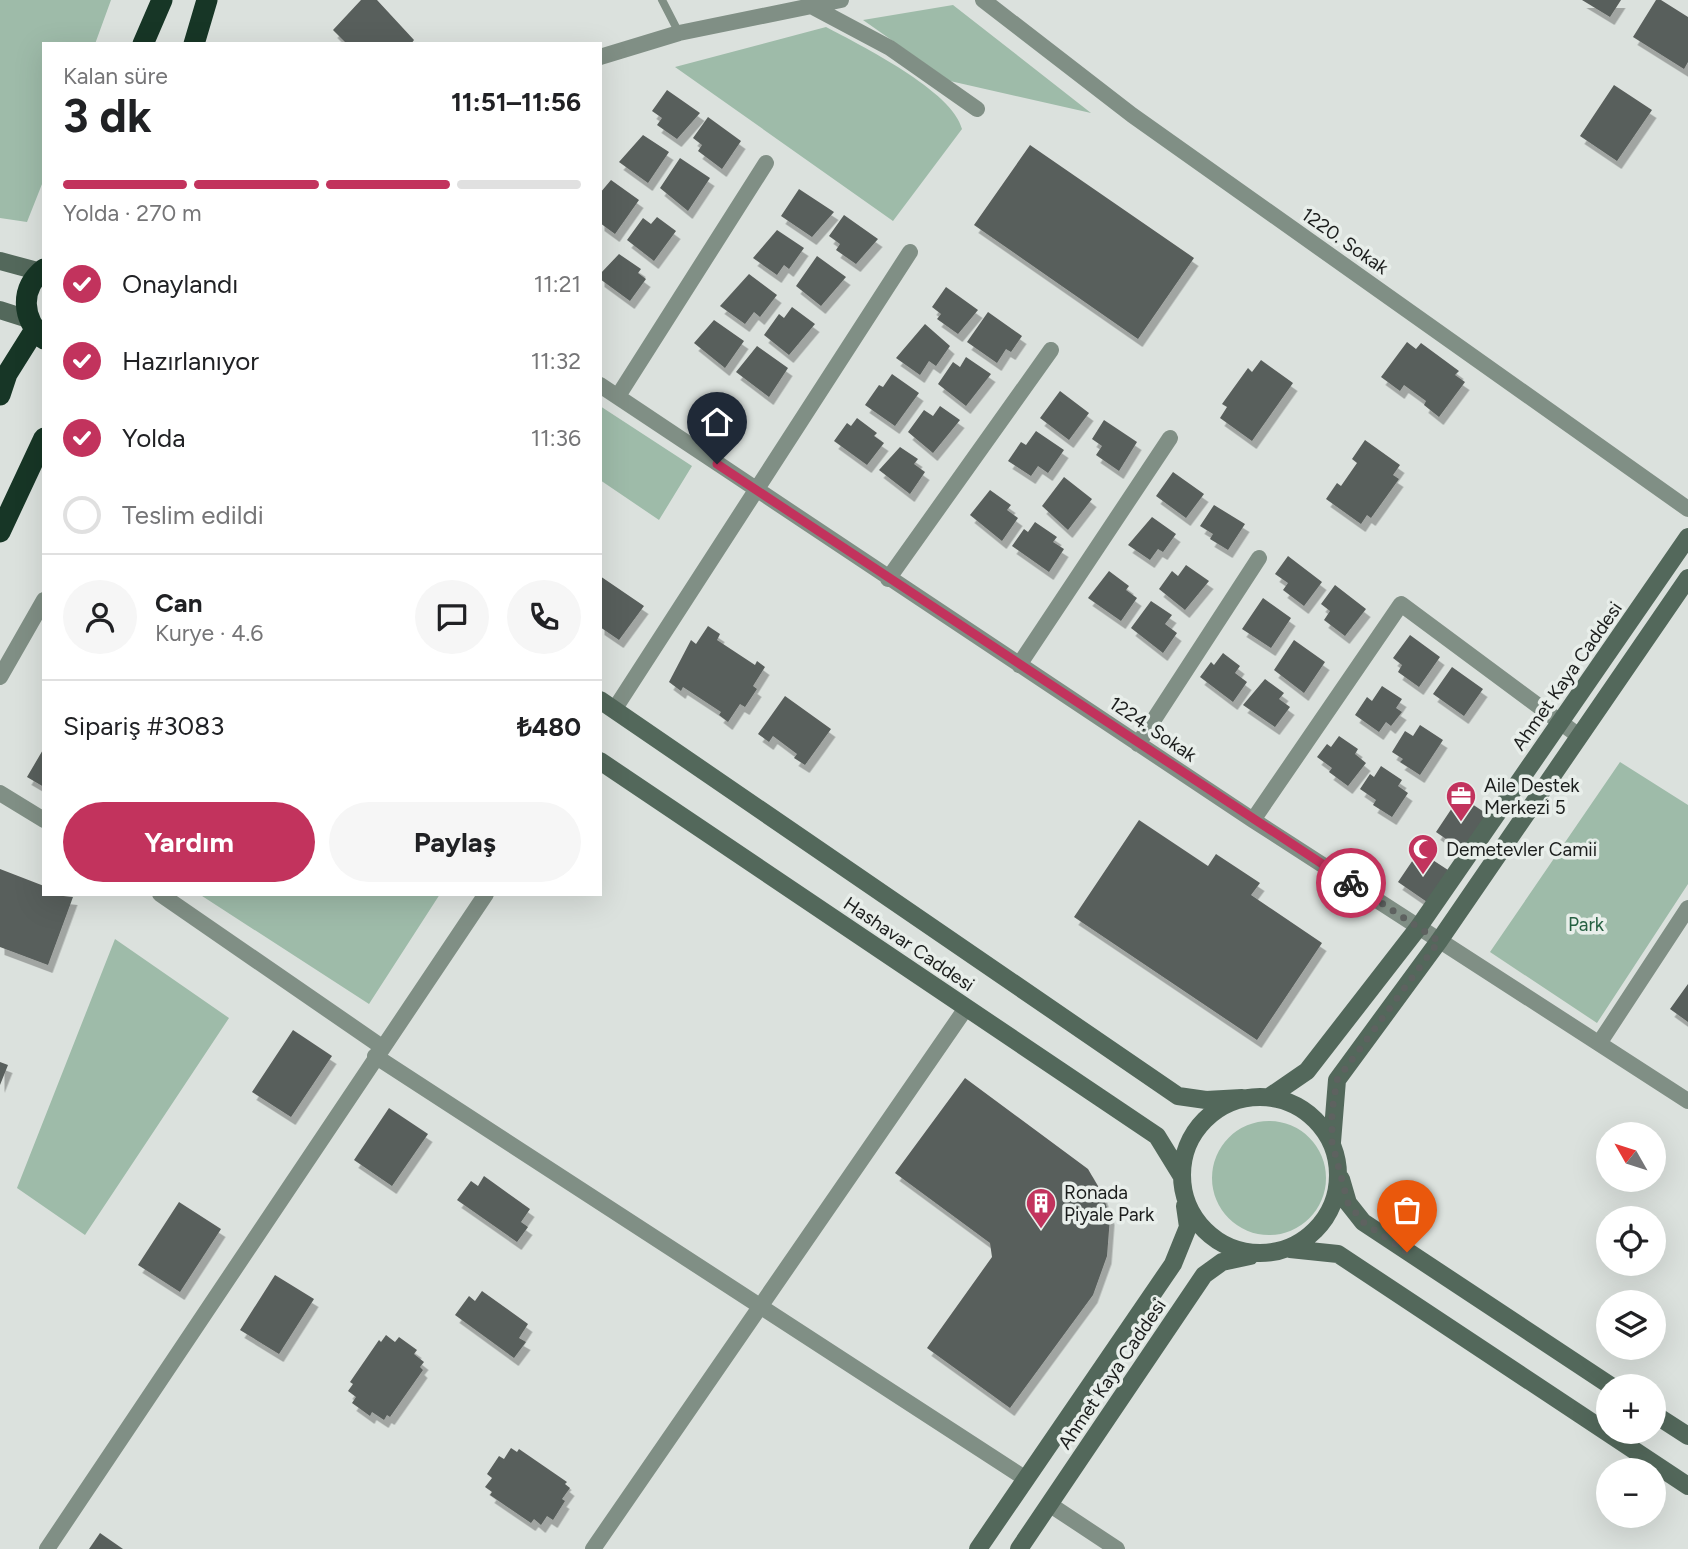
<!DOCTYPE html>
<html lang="tr">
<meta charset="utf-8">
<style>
:root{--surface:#fff;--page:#f6f6f6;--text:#202124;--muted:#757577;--line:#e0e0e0;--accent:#c2335d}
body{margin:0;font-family:Figtree,sans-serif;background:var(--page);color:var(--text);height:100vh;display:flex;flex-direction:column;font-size:26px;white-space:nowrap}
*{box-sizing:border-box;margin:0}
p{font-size:23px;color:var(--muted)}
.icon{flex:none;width:38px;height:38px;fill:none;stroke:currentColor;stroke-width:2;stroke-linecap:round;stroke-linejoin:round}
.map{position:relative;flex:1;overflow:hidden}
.side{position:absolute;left:42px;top:42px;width:560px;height:854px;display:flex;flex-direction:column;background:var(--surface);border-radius:0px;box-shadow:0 7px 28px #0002}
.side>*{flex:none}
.needle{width:46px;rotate:309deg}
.fabs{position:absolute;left:1596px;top:1122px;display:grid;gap:14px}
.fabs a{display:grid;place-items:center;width:70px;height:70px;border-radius:50%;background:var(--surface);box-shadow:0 7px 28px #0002;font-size:35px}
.pin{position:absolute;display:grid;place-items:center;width:60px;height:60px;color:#fff;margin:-72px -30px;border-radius:50% 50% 50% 0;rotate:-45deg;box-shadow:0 0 7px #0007}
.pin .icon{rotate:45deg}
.courier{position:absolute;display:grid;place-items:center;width:70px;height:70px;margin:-35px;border:5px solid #c2335d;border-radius:50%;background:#fff;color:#222;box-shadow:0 2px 9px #0007}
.overview em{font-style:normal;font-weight:700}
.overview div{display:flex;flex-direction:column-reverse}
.overview{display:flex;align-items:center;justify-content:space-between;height:119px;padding:0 21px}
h1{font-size:46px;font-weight:700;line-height:52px}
.bar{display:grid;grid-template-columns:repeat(4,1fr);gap:10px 7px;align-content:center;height:84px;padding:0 21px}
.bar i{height:9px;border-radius:5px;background:var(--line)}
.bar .current{background:var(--accent)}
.bar p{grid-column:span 4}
.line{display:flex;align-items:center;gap:18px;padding:0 21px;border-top:2px solid var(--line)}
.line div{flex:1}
.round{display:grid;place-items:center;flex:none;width:74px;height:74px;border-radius:37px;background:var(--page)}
ol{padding:0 21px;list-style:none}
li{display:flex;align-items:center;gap:21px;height:77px}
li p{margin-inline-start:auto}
li .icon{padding:7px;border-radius:50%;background:var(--accent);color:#fff;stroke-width:4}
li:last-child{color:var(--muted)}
li i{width:38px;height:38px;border:4px solid var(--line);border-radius:50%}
.cta{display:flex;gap:14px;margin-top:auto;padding:14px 21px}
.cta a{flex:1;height:80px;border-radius:42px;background:var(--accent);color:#fff;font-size:28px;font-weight:700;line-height:80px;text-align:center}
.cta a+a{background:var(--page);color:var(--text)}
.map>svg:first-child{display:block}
</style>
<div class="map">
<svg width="1688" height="1549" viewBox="0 0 1688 1549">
<defs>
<filter id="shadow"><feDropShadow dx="4.5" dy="8" stdDeviation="0" flood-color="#0004"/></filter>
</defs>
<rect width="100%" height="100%" fill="#dbe1dd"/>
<path fill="#9ebba9" d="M0,0h111l-16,44h-51v135l-17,43 -27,-4z
M953,5l138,108 -141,-32 -87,-61z
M826,27c34,18 127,64 136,102l-69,92 -218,-154z
M600,406l92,60 -33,54 -59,-40z
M1620,762l68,43v79l-91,139 -107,-71z
M199,894h241l-71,110z
M115,939l114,79 -144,217 -68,-47z
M1212 1178a57 57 0 1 1 114 0a57 57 0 1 1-114 0Z"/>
<path fill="#595e5b" filter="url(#shadow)" d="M361,0h16l37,40 -3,4h-64l-14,-14z
M1582,0h39l-11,17z
M1656,0h5l27,17v45l-4,7 -51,-32z
M1614,85l38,25 -35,51 -37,-25z
M667,90l33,23 -23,26 -20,-14 5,-7 -10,-7z
M708,117l33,24 -19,28 -24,-18 4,-6 -9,-7z
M643,135l26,17 -21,31 -29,-21z
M1030,145l164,113 -56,81 -164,-114z
M680,158l30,20 -22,33 -28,-23z
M611,180l28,20 -24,34 -15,-11v-30z
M799,189l35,23 -22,25 -31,-21z
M844,215l34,24 -22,25 -20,-14 4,-6 -11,-8z
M657,217l19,14 -22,30 -27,-21 16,-22 8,6z
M777,230l27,18 -15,21 -5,-4 -7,10 -24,-17z
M619,254l22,15 -3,4 8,6 -16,22 -30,-22v-5z
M817,256l29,21 -25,29 -25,-20z
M749,274l28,21 -17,22 -6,-5 -9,12 -25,-18z
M946,287l32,23 -20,24 -21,-15 4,-5 -9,-7z
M792,307l23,17 -26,31 -25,-20 15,-21 5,4z
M988,312l34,24 -11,16 -5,-3 -9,14 -30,-21z
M714,320l30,21 -19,27 -31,-25z
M925,324l25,22 -14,20 -7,-5 -9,14 -24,-17z
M1407,342l9,7 5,-6 38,28 -4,4 10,7 -26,35 -15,-12 2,-4 -22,-16 -4,6 -19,-14z
M757,346l31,22 -19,29 -33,-25z
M966,357l25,17 -25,32 -28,-22 15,-22 7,5z
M1261,360l32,23 -41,58 -32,-23 7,-11 -5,-3 26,-36 4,4z
M892,374l27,19 -24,33 -30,-21 14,-20 4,2z
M1060,391l29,22 -20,27 -29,-22z
M940,406l20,14 -27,33 -25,-21 16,-22 9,6z
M857,418l20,15 -3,3 10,7 -17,22 -33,-24 13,-18 4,3z
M1104,420l33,22 -18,29 -23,-16 6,-9 -10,-7z
M1036,431l28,19 -16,23 -10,-7 -7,10 -23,-15 13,-19 5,3z
M1365,440l35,25 -7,10 6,4 -28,39 -4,-3 -6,9 -35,-25 11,-16 4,3 16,-23 -5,-4z
M900,447l18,12 -4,5 11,8 -15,22 -31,-24z
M1173,472l31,22 -18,24 -30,-22z
M1064,477l28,22 -24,31 -26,-24z
M990,490l21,15 -4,5 11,8 -16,23 -32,-26z
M1214,505l31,19 -17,26 -18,-11 3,-5 -13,-8z
M1152,517l24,17 -13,18 -5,-3 -8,11 -22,-15z
M1035,522l22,15 -4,5 11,7 -15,23 -37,-26 12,-17 4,3z
M1288,556l34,26 -18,24 -21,-16 5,-7 -13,-9z
M1186,565l23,16 -24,29 -26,-21 13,-18 6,5z
M1109,571l20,15 -3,4 11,8 -16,23 -33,-23z
M600,576l44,30 -25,34 -19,-13z
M1335,585l31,24 -21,27 -21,-16 6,-9 -9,-7z
M1263,598l28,20 -20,30 -29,-19z
M1151,601l21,14 -7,9 12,9 -14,20 -32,-25z
M708,626l12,8 -3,6 38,25 2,-4 8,6 -12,19 4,3 -12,18 -5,-3 -12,18 -9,-7 2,-3 -38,-25 -2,4 -12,-9 22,-42 5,4z
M1410,635l30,22 -21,30 -21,-15 4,-7 -9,-7z
M1294,640l31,22 -21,31 -30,-23z
M1223,653l17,13 -5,7 12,9 -14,20 -33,-25 11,-15 3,3z
M1452,667l31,22 -19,27 -31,-22z
M1265,679l19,14 -5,6 11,8 -15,20 -32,-22z
M1382,686l20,13 -6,9 6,4 -11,14 -5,-4 -7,10 -24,-17 12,-18 5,4z
M785,696l46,33 -26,36 -11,-7 3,-4 -24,-18 -4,6 -11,-8z
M1420,725l23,15 -23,35 -20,-13 3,-3 -11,-7 13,-21 8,5z
M1339,736l19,13 -3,5 11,9 -18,23 -19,-14 3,-4 -15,-11 10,-13 4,3z
M44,748v39l-17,-10z
M1381,766l21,14 -4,6 10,7 -16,24 -19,-12 3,-5 -16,-11 10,-15 4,3z
M1460,796l27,18 -25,36 -26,-18z
M1139,820l69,46 8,-12 44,29 -9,12 71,48 -65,97 -183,-123z
M1419,851l29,19 -21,32 -29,-20z
M0,869l44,17v8l29,3 -25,68 -48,-18z
M1688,984v38l-18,-13z
M293,1030l39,26 -41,61 -39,-25z
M0,1062l8,3 -8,20z
M965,1078l123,91 14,24 8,24 -3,39 -14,39 -83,113 -83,-60 65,-91 -2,-14 -95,-70z
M389,1108l39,26 -36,52 -38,-26z
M484,1176l46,33 -9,13 7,5 -11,15 -60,-42 14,-19 7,5z
M179,1202l42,27 -41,63 -42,-27z
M275,1275l39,24 -35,55 -39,-24z
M482,1291l46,33 -9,14 7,4 -12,16 -59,-43 14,-19 6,5z
M386,1335l9,7 4,-5 18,13 -3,4 10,8 -4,5 3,3 -33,47 -3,-2 -3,5 -12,-8 -2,4 -18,-13 4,-6 -8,-6 5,-7 -3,-2 29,-42 2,2z
M511,1448l6,4 2,-3 48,33 -2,2 5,4 -8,11 3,2 -12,19 -6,-4 -6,9 -7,-6 -3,4 -41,-28 2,-3 -7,-5 7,-9 -5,-4 12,-18 5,3z
M100,1533l23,16h-34z"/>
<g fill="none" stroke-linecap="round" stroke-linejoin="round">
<path stroke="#808f85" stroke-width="8" d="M662,0l17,33"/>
<path stroke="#808f85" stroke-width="16" d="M983,0l149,115 556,394
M813,7l77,41 87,61
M600,57l79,-24 162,-33
M600,385l653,435 435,281
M618,396l148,-233
M888,579l163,-229
M1019,665l151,-227
M0,677l44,-77
M614,710l296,-458
M1138,744l121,-186
M0,793l44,27
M1253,820l148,-216 178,132
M160,894l222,153
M1600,1042l88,-134
M375,1056l651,423
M1049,1504l68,45
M47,1549l439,-655
M593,1549l373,-541"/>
<path stroke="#53685b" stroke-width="18" d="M0,261l41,11
M0,310l28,9
M600,700l578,396 28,4 36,-2
M600,761l557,375 24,39
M1182 1175a78 78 0 1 1 156 0a78 78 0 1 1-156 0Z
M1269,1097l38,-26 111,-143 270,-391
M1332,1142l5,-62 102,-139 249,-363
M1341,1179l7,24 15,19 248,164
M1290,1249l48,5 350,232
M1654,1414l34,22
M978,1549l195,-285 15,-37 -3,-21
M1019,1549l185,-274 18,-13 28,-6"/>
<path stroke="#173626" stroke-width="21" d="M143,44l19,-44
M194,44l13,-44
M44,269c-25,20 -22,50 0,70
M0,395l7,-21 27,-43
M0,532l44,-94"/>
</g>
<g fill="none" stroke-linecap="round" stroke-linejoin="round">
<path stroke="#5e6260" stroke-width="7" stroke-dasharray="0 12.6" d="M1351,883l88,58 -102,139 -5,32v30l16,61 15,19 44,30"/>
<path stroke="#c2335d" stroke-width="9" d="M717,464l634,419"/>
</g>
<defs>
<g id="office-pin" transform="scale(1.575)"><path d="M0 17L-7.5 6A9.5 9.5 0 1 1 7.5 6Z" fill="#c2335d" stroke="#e8eeea"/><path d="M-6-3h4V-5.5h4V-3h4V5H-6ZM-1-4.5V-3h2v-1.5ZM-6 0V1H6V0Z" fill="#fff"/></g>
<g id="mosque-pin" transform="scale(1.575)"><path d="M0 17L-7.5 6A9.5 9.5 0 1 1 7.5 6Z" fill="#c2335d" stroke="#e8eeea"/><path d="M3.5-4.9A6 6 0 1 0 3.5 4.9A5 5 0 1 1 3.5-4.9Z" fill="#fff"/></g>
<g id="building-pin" transform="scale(1.575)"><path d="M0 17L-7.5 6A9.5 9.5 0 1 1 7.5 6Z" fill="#c2335d" stroke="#e8eeea"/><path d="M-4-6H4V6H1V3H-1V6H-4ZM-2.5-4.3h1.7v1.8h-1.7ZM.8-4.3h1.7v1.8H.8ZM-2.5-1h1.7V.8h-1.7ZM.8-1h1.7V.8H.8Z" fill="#fff"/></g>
</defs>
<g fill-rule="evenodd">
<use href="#office-pin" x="1461" y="796"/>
<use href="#mosque-pin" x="1423" y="849"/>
<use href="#building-pin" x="1041" y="1203"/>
</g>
<g text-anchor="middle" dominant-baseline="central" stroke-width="7" stroke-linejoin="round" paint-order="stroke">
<g font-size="19" fill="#1b1d1c" stroke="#e8eeea">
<text transform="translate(1345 241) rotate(35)">1220. Sokak</text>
<text transform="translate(1567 676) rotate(-55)">Ahmet Kaya Caddesi</text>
<text transform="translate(1153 729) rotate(34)">1224. Sokak</text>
<text transform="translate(909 944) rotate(34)">Hashavar Caddesi</text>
<text transform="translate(1112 1374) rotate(-56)">Ahmet Kaya Caddesi</text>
</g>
<g font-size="19" fill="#1b1d1c" stroke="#e8eeea" text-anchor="start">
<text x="1484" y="785">Aile Destek<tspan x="1484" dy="22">Merkezi 5</tspan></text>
<text x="1446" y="849">Demetevler Camii</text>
<text x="1064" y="1192">Ronada<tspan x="1064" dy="22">Piyale Park</tspan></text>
</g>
<g font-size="19" fill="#266042" stroke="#e8eeea">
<text x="1586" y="924">Park</text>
</g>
</g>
</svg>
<div class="fabs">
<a><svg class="needle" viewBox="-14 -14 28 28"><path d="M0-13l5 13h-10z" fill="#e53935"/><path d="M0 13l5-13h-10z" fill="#757577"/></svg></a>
<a><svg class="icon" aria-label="locate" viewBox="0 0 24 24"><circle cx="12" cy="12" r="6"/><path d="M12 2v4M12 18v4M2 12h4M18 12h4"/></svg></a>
<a><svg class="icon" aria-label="layers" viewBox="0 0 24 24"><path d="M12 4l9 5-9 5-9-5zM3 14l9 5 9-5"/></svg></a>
<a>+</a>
<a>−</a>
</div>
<div class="pin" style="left:1407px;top:1252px;background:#ea580c"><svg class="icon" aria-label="bag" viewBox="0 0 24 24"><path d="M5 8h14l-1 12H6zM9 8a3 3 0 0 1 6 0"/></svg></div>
<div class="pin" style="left:717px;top:464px;background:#1f2937"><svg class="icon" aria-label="home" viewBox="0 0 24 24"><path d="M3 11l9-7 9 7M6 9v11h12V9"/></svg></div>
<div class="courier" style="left:1351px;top:883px"><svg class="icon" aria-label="bike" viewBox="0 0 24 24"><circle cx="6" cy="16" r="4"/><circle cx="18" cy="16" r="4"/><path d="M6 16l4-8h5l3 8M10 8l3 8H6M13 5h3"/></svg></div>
<section class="side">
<div class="overview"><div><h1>3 dk</h1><p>Kalan süre</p></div><em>11:51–11:56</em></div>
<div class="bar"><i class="current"></i><i class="current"></i><i class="current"></i><i></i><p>Yolda · 270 m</p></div>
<ol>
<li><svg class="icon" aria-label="check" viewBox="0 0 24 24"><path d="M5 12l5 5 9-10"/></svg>Onaylandı<p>11:21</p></li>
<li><svg class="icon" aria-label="check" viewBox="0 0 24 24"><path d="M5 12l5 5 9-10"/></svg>Hazırlanıyor<p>11:32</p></li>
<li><svg class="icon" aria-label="check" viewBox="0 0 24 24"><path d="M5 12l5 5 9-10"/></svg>Yolda<p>11:36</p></li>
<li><i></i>Teslim edildi</li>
</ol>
<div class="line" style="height:126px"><a class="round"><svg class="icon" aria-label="person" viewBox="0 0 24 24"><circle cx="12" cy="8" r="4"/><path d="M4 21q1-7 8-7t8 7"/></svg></a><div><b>Can</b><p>Kurye · 4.6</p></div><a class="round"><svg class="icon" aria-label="chat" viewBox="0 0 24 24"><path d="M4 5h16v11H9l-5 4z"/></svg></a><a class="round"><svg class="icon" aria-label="phone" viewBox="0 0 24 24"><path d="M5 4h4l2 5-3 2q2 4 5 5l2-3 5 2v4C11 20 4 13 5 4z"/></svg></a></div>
<div class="line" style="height:91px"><div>Sipariş #3083</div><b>₺480</b></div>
<div class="cta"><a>Yardım</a><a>Paylaş</a></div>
</section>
</div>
